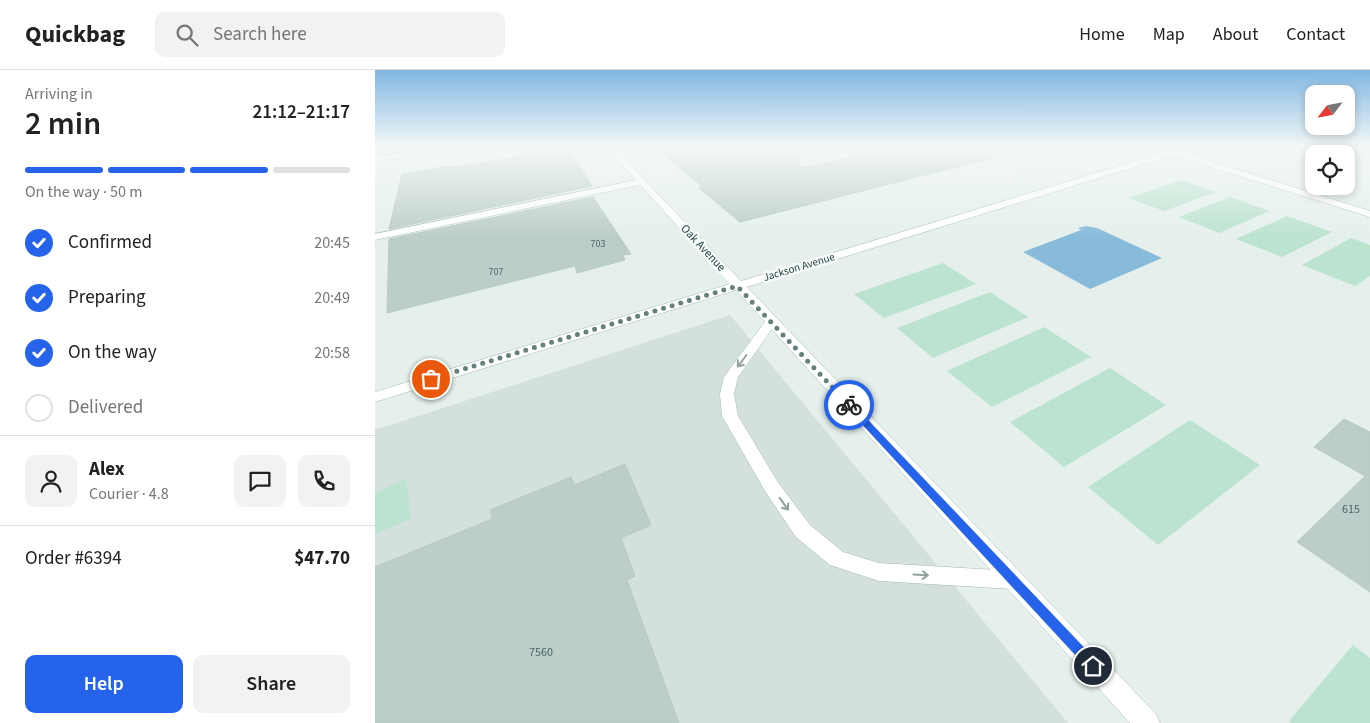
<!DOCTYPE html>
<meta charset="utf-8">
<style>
:root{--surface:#fff;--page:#f2f2f2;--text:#222;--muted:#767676;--line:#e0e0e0;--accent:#2563eb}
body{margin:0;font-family:"Source Sans 3",sans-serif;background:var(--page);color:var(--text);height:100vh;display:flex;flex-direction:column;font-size:19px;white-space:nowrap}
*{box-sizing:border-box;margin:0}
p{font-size:16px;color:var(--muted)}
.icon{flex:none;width:28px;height:28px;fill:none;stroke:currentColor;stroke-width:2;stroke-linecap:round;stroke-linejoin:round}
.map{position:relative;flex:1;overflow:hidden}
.details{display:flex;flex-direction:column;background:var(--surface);width:375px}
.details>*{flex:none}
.needle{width:32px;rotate:238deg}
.buttons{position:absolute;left:930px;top:15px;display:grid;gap:10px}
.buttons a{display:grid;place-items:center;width:50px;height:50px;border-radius:10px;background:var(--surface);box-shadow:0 2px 8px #0003;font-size:25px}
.pin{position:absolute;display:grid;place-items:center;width:42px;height:42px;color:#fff;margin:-21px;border:2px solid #fff;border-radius:50%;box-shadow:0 1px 5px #0007}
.courier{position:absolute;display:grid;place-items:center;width:50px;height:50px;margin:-25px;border:4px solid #2563eb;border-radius:50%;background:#fff;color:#222;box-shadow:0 1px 6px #0007}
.headline em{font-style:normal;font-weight:600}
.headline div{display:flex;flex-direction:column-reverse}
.headline{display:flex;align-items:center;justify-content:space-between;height:85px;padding:0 25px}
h1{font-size:32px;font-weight:600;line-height:38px}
.bar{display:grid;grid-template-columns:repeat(4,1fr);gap:8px 5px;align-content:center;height:60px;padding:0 25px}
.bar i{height:6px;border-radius:4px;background:var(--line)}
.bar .active{background:var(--accent)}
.bar p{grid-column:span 4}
.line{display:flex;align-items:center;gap:12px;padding:0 25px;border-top:1px solid var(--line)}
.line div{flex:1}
.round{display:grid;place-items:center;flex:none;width:52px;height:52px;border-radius:10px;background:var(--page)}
ol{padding:0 25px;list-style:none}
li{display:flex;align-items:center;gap:15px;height:55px}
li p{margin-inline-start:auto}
li .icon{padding:5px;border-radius:50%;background:var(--accent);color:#fff;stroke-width:4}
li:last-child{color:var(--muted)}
li i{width:28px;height:28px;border:2px solid var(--line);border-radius:50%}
.cta{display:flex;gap:10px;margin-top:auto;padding:10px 25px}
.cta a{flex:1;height:58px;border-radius:10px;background:var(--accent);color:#fff;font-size:20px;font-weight:600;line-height:58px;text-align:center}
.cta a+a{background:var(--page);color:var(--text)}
header{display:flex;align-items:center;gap:30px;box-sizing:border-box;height:70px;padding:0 25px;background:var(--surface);border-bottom:1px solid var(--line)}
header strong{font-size:24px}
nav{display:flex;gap:28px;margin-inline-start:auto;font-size:18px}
.search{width:350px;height:45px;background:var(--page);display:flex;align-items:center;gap:12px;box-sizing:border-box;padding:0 18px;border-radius:10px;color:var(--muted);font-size:19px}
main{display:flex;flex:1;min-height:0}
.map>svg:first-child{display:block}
</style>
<header>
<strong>Quickbag</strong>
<div class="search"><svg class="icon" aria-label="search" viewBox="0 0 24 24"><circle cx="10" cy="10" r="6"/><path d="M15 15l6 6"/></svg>Search here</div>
<nav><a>Home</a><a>Map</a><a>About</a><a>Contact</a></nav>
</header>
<main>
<section class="details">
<div class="headline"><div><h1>2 min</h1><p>Arriving in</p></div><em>21:12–21:17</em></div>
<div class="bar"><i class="active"></i><i class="active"></i><i class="active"></i><i></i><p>On the way · 50 m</p></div>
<ol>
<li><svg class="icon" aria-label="check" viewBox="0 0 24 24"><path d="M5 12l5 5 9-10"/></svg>Confirmed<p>20:45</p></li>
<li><svg class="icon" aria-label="check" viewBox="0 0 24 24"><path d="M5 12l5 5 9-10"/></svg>Preparing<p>20:49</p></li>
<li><svg class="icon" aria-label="check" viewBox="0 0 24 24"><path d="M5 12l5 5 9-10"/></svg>On the way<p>20:58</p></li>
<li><i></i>Delivered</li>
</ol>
<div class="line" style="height:90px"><a class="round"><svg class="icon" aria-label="person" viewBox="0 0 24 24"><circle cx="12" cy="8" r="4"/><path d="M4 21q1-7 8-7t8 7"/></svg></a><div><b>Alex</b><p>Courier · 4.8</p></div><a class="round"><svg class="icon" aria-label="chat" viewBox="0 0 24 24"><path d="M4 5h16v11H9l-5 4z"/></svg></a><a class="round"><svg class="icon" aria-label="phone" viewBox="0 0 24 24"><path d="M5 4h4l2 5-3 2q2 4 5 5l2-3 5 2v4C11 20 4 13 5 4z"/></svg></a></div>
<div class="line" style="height:65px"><div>Order #6394</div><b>$47.70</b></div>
<div class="cta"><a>Help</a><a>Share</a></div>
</section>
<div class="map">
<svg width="995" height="653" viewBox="0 0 995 653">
<rect width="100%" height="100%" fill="#e5f0ed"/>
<path fill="#d3e0de" d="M355,245l338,408h-693v-293z"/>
<path fill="#bce3cf" d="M806,110l35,12 -52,19 -35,-13z
M855,127l40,14 -51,22 -40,-16z
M912,146l45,16 -50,25 -46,-18z
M976,168l19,7v31l-15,10 -53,-21z
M568,193l33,21 -92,34 -30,-24z
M615,222l38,25 -95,41 -36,-30z
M669,257l47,30 -99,50 -45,-36z
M735,298l56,37 -102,62 -54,-45z
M815,350l70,45 -102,80 -70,-58z
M31,408l5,41 -36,15v-41z
M978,575l17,13v65h-79l-2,-2z"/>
<path fill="#88bbda" d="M711,156l11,2 65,30 -72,31 -67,-37 58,-22 -3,-2z"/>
<path fill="#bdceca" stroke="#b6cac6" d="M278,76h145l2,22 104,-22h87l1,12 -252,64 -41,-34 4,-1z
M192,78l25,38 -203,43 13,-55 40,-7h15z
M218,127l38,57 -8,1 2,5 -48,13 -2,-7 -188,47 2,-74z
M969,349l26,13v160l-73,-50 68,-66 -51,-29z
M250,394l26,61 -30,13 14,38 -8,4 52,143h-304v-156l117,-48 -2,-9 81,-33 3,8z"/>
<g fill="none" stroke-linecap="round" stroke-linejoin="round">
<g stroke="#a6b9b6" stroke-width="1">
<path id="service" d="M988,76h7v2h-6z
M266,109l3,1v4l-269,56v-6z
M396,248l6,4 -39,55 -4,17 4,22 39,65 33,44 33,27 36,11 134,8 7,2 3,7 -3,7 -7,2 -134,-8 -49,-16 -34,-28 -31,-46 -43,-75 -2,-22 4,-17 43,-58z"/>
</g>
<g stroke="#a6b9b6" stroke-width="1">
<path id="minor" d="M70,76h16l-4,2 -82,13v-4z
M230,76h7l129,135 424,-129 -15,-6c8,0 16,4 23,4 8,0 16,-4 24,-4l-16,6 189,59v6l-197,-62 -426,132 409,427 4,9h-30l-394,-433 -361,112v-10l355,-108z"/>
</g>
<use href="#service" fill="#fff" fill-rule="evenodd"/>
<use href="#minor" fill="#fff" fill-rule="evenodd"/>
</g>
<defs><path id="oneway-shaft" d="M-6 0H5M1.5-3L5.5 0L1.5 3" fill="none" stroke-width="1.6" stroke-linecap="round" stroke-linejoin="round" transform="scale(1.25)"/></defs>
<g stroke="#90a2a0">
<use href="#oneway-shaft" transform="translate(367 291) rotate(127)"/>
<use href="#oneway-shaft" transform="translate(409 434) rotate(55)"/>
<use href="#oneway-shaft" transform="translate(546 505) rotate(3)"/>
</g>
<linearGradient id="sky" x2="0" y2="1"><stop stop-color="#81b7e2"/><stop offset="0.46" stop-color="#f3f8f7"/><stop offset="1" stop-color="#f3f8f7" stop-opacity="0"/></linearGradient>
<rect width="995" height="167" fill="url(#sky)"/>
<path fill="#2563eb" d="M474,332l3,1 245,258 2,5 -2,4 -4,2 -4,-2 -243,-263 -1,-2z"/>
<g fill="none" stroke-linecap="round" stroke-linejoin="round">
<path stroke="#66807e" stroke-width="5" stroke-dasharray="0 9" d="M56,309l306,-93 112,119"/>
</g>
<g text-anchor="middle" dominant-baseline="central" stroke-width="5" stroke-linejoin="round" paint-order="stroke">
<g font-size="10" fill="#486664">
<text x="223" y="174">703</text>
<text x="121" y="202">707</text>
</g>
<g font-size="11" fill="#214442" stroke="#f6fbfa">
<text transform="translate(424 197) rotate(-17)">Jackson Avenue</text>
</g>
<g font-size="12" fill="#214442" stroke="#f6fbfa">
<text transform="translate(328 178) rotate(47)">Oak Avenue</text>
</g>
<g font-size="12" fill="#486664">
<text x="976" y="439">615</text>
<text x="166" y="582">7560</text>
</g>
</g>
</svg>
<div class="buttons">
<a><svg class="needle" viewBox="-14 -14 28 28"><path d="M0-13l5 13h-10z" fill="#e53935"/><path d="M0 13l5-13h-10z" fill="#767676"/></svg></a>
<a><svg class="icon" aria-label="locate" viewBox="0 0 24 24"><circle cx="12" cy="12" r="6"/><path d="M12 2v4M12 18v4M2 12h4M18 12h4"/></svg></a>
</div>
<div class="pin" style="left:56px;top:309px;background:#ea580c"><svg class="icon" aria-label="bag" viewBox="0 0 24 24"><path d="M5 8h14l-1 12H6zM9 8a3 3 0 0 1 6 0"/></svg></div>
<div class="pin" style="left:718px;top:596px;background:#1f2937"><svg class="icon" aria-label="home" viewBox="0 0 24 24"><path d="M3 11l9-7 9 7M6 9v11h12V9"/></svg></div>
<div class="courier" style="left:474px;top:335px"><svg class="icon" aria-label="bike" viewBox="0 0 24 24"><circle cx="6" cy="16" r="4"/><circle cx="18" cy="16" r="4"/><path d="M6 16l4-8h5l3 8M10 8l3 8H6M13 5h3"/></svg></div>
</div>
</main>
